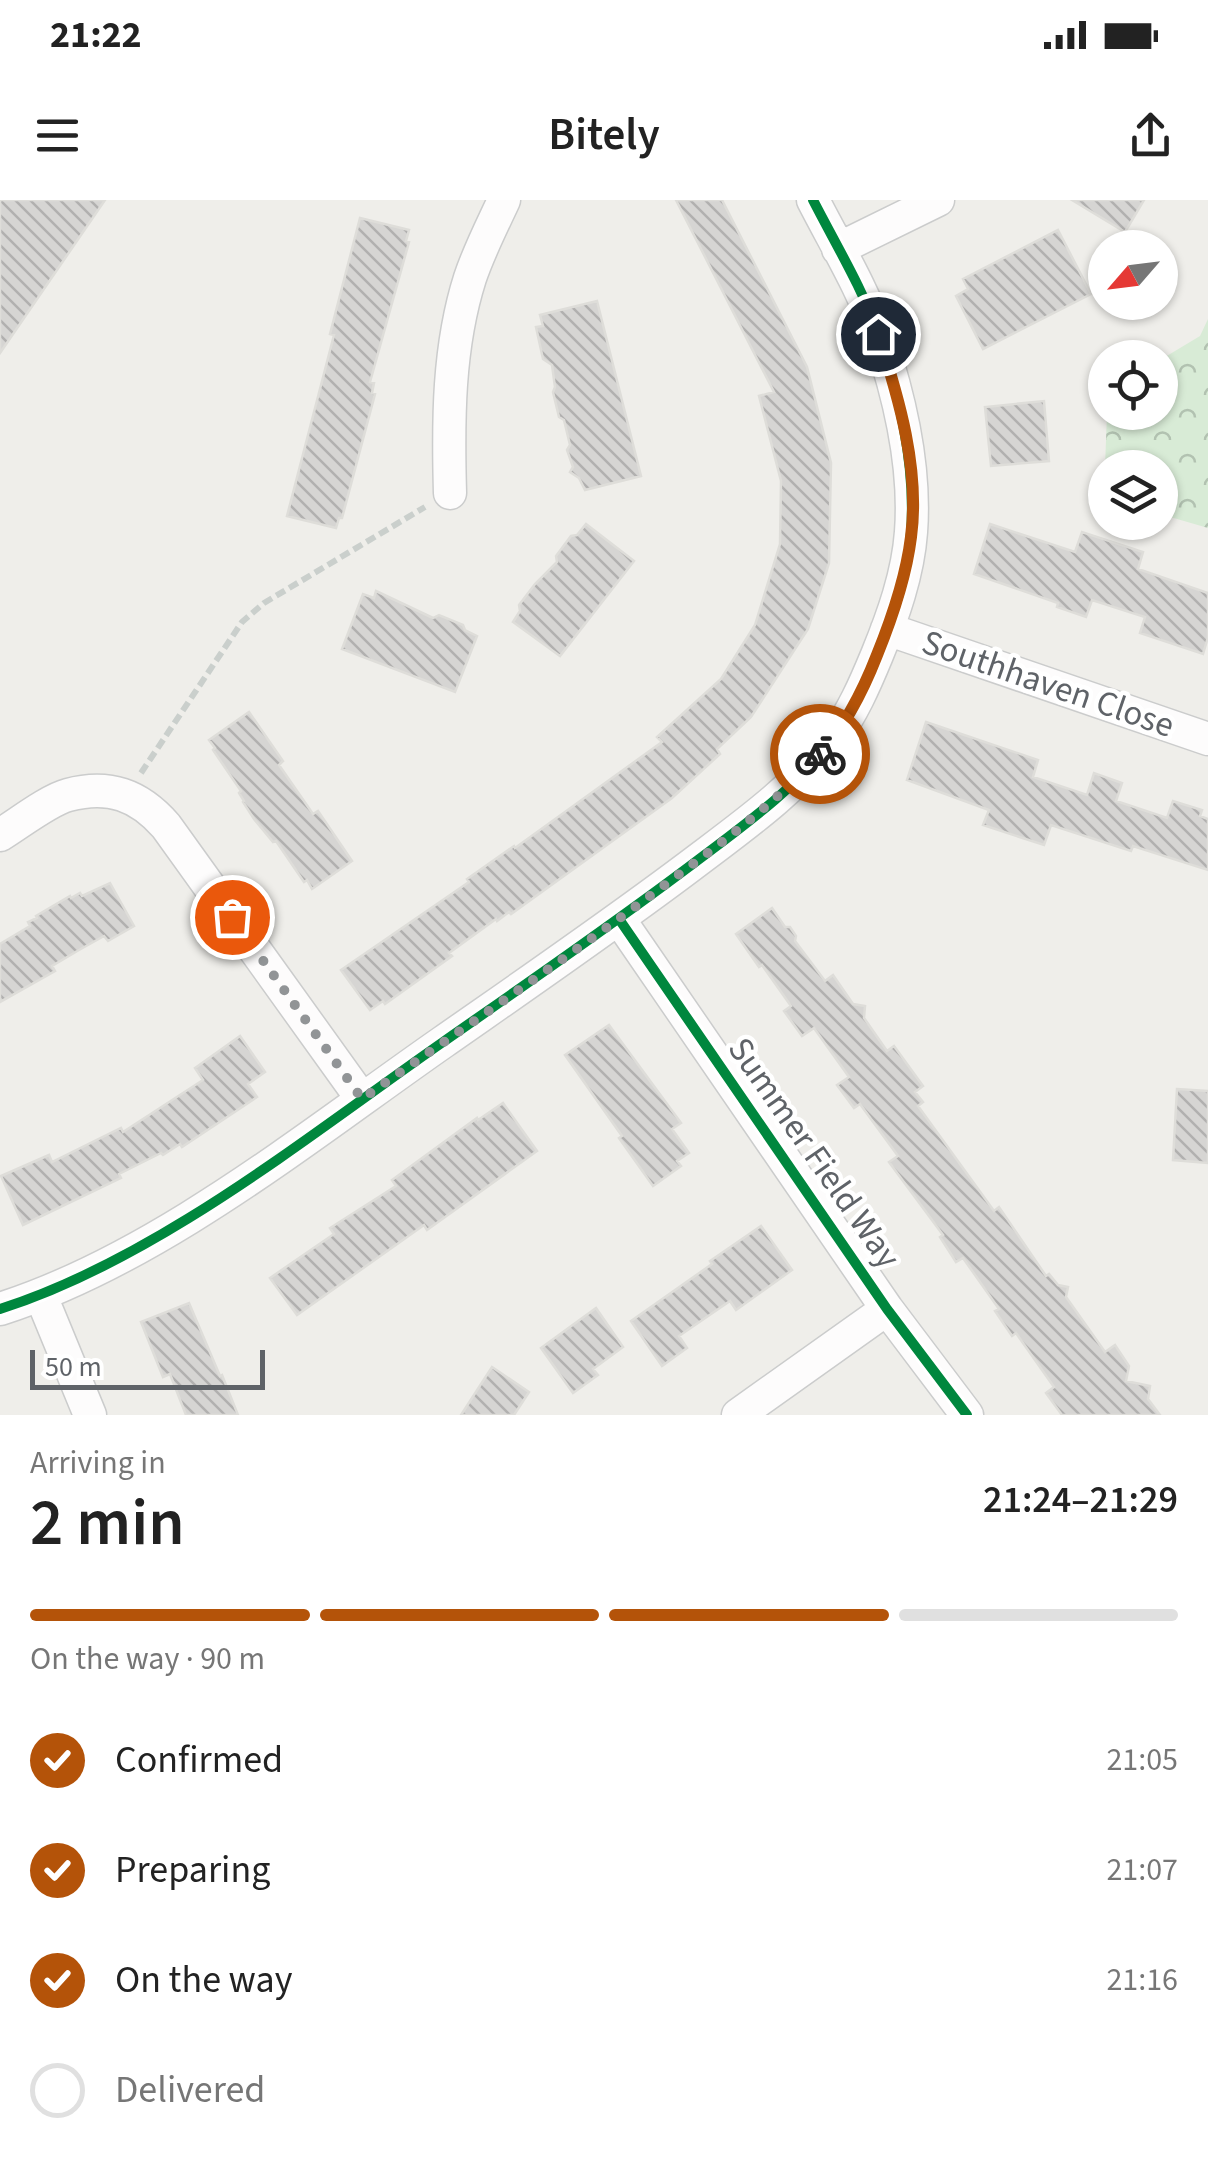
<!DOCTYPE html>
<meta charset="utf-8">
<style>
:root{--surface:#fff;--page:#f6f6f6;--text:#222;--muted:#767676;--line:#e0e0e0;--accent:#b45309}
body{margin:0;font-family:"Source Sans 3",sans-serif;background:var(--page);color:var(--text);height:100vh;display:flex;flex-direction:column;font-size:38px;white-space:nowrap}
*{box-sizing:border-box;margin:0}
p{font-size:32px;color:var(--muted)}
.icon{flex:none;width:55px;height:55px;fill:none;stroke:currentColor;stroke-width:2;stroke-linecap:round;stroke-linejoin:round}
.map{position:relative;height:1215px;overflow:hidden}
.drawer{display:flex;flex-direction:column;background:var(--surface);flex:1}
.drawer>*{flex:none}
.needle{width:65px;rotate:242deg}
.controls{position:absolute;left:1088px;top:30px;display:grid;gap:20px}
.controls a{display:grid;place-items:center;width:90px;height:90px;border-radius:50%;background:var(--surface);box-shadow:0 2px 8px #0004;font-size:50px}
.scale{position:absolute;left:30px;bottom:25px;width:235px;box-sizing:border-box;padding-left:10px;border:5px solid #5f6368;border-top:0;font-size:28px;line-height:35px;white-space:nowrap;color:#5f6368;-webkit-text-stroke:8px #fff;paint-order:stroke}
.pin{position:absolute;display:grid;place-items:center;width:85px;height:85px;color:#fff;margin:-42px;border:5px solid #fff;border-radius:50%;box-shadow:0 2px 10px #0007}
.courier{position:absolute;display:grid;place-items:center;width:100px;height:100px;margin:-50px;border:8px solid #b45309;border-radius:50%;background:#fff;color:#222;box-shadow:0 2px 12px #0007}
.summary em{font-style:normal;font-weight:600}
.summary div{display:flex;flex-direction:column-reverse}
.summary{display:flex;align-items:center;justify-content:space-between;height:170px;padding:0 30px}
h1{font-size:65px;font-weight:600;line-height:75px}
.bar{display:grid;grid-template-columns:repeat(4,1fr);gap:15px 10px;align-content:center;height:120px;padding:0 30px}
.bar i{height:12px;border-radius:8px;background:var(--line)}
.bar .current{background:var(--accent)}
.bar p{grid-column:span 4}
ol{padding:0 30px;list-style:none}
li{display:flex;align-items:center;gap:30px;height:110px}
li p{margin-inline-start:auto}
li .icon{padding:10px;border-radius:50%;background:var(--accent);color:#fff;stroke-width:4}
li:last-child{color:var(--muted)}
li i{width:55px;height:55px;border:5px solid var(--line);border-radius:50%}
.status{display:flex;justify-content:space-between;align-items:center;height:70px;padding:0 50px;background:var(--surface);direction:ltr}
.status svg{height:28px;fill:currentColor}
header{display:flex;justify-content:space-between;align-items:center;height:130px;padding:0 30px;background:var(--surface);font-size:45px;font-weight:600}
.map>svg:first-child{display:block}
</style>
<div class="status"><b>21:22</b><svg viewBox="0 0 49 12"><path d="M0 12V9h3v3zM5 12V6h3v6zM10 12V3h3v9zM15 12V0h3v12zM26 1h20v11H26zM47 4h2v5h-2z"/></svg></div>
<header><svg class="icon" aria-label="menu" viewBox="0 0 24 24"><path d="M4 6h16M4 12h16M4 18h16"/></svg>Bitely<svg class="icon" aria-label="share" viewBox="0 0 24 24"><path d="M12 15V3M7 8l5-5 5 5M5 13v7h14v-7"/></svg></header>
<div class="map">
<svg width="1208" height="1215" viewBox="0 0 1208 1215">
<defs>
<pattern id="forest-crowns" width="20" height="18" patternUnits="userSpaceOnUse" patternTransform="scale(2.5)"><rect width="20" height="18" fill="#d8ebd6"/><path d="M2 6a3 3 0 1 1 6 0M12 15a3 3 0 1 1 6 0" fill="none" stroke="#b2c2b1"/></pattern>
<pattern id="building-back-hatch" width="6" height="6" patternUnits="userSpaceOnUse" patternTransform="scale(2.5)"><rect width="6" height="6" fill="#d6d5d3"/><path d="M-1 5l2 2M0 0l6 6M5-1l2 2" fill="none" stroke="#b1b0af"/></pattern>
</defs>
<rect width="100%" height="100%" fill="#efeeea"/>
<path fill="url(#forest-crowns)" d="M1208,119v209l-48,-14v-46l-55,-1 2,-54 53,-1v-52l40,-24z"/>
<path fill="url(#building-back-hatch)" stroke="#deddd9" stroke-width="2.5" d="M0,0h105l-105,153z
M676,0h46l85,167 24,96 -2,100 -21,66 -57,88 -34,32 3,5 -48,44 -161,116 -2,-2 -12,9 -1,-2 -47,34 3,3 -67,48 -2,-3 -13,9 -29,-40 128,-88 -2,-3 47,-33 1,2 147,-106 -5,-5 64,-58 34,-54 25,-81 1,-63 -22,-85 15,-4z
M1072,0h72l-19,32z
M360,18l49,12 -3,11 3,1 -39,140 4,1 -2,10 3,1 -33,124h-3l-3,10 -49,-12 47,-181 -4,-1z
M1058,30l33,64 -108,55 -27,-53 12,-7 -5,-10z
M597,101l44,175 -56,14 -6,-12 -9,-6 3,-5 -6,-17 3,-5 -6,-25 -5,-3 -6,-25 2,-5 -3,-22 -9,-6 -7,-32 7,-1 -3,-11z
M1044,201l5,60 -58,5 -6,-59z
M586,324l48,37 -74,95 -47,-34 7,-11 -1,-6 16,-21 22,-22 -1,-6 15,-20 6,-1z
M990,324l85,28 7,-20 61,20 -5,17 70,24v44l-5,17 -63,-21 5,-16 -53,-17 -6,17 -29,-10 1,-4 -84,-29z
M376,391l57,27 6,-3 24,10 2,5 12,6 -22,56 -113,-43 21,-55 11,4z
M249,512l34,49 -4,4 34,49 5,-3 34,50 -40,28 -5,-9 -3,2 -28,-41 -3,1 -19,-23 -11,-17 1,-1 -5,-8 2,-2 -28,-41 2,-2 -6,-8z
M926,522l112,38 -5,17 54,18 7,-22 28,10 -6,18 51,17 6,-17 29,9 -2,6 8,3v51l-75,-24 -2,5 -80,-26 -7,20 -61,-20 6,-15 -82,-30z
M110,683l24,43 -26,15 -4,-5 -25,14 -27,16 3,5 -55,31v-58l30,-18 -2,-4 9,-4 -1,-2 34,-20 1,2 9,-5 2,3z
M772,708l13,19h5l6,9 -1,5 30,40 8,-6 20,29 12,2 -1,12 23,33 7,-5 29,40 -8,6 8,10 -5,4 76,105 5,-4 47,69 3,-2 9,11 10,2 -2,10 39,55 10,-7 14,21 -3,15 24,5 -2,13 12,16h-98l-16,-22 8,-6 -38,-54 -4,3 -17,-25 4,-2 -36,-51 -7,4 -16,-25 3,-2 -54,-73 9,-6 -38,-52 -6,4 -17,-23 12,-8 -35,-49 -12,8 -18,-25 7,-5 -29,-41 -3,2 -23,-33z
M609,825l72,98 -9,6 17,24 -12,8 4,5 -28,20 -34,-48 3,-2 -57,-81z
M240,836l25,36 -17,12 9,13 -75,50 -2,-3 -17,11 -2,-2 -42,21 2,4 -98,47 -22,-49 48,-21 3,7 69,-34 2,4 80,-52 -8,-12z
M1177,889l31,2v72l-35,-3z
M503,903l34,48 -110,79 -3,-5 -127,90 -27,-37 64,-44 -4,-6 66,-42 -4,-6 85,-62 1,2z
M761,1026l31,44 -56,40 -6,-9 -51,35 8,12 -25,18 -31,-45 81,-57 -2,-3z
M189,1103l31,73 2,-1 16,40h-52l-16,-41 -7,3 -22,-55z
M596,1108l27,39 -30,22 5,6 -25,18 -32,-45z
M492,1167l37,25 -15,23h-53z"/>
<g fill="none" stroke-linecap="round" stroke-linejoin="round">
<g stroke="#cbcccc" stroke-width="35">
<path id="minor" d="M838,49l100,-49
M450,293c-2,-72 -2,-146 20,-215 9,-27 22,-52 34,-78
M887,429l321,110
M0,635c18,-11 49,-35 68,-40 41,-11 71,0 98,31l196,273
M619,719l268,390 80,106
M41,1096l49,119
M0,1109c157,-50 308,-173 443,-267 83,-58 166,-115 247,-176 50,-38 105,-76 143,-127 19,-25 32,-55 44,-84 16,-39 31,-81 34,-123 5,-66 -11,-134 -32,-196 -16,-47 -43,-91 -66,-136
M738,1215l149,-106"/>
</g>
<path stroke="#cacfcc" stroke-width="6" stroke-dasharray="10 5" stroke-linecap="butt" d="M141,573l101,-151 22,-19 161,-96"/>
<use href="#minor" stroke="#fdfcfc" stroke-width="32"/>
<g stroke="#fff" stroke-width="16">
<path id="cycleway" d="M619,719l268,390 80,106
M0,1109c157,-50 308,-173 443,-267 83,-58 166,-115 247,-176 50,-38 105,-76 143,-127 19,-25 32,-55 44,-84 16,-39 31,-81 34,-123 5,-66 -11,-134 -32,-196 -16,-47 -43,-91 -66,-136"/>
</g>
<use href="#cycleway" stroke="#00873e" stroke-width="10"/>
</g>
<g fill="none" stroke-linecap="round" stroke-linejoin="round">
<path stroke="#919496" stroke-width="10" stroke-dasharray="0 18" d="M232,717l130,182c100,-70 202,-139 300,-212 55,-41 111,-81 158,-133"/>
<path stroke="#b45309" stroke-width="12" d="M820,554c26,-29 43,-63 57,-99 15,-37 29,-77 34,-118 9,-67 -12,-139 -33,-203"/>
</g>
<g text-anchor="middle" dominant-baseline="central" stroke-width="9" stroke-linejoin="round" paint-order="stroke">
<g font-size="35" fill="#5f6368" stroke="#fff">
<text transform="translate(1048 484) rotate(19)">Southhaven Close</text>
<text transform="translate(814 953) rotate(55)">Summer Field Way</text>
</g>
</g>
</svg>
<div class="controls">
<a><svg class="needle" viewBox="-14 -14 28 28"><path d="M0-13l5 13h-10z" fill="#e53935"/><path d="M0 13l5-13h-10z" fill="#767676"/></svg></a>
<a><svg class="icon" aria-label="locate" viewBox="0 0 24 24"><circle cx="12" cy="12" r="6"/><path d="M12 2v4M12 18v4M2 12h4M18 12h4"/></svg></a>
<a><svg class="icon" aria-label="layers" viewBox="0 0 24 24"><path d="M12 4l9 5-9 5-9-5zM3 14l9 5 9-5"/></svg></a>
</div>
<div class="scale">50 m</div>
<div class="pin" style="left:232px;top:717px;background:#ea580c"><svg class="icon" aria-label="bag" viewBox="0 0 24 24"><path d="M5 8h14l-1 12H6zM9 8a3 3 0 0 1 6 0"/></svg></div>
<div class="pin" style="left:878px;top:134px;background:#1f2937"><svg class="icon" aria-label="home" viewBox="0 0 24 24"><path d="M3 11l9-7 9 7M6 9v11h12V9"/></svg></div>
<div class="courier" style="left:820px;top:554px"><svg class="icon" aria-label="bike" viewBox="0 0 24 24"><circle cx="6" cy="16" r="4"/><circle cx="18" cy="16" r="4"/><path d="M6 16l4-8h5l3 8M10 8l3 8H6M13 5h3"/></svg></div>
</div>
<section class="drawer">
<div class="summary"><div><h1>2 min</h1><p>Arriving in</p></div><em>21:24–21:29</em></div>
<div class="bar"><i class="current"></i><i class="current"></i><i class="current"></i><i></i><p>On the way · 90 m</p></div>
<ol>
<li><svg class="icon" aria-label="check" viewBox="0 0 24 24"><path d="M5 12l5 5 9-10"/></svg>Confirmed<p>21:05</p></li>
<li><svg class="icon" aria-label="check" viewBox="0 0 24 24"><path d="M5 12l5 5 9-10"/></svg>Preparing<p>21:07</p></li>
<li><svg class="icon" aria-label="check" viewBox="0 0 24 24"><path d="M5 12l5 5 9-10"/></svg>On the way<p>21:16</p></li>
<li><i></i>Delivered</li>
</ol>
</section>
